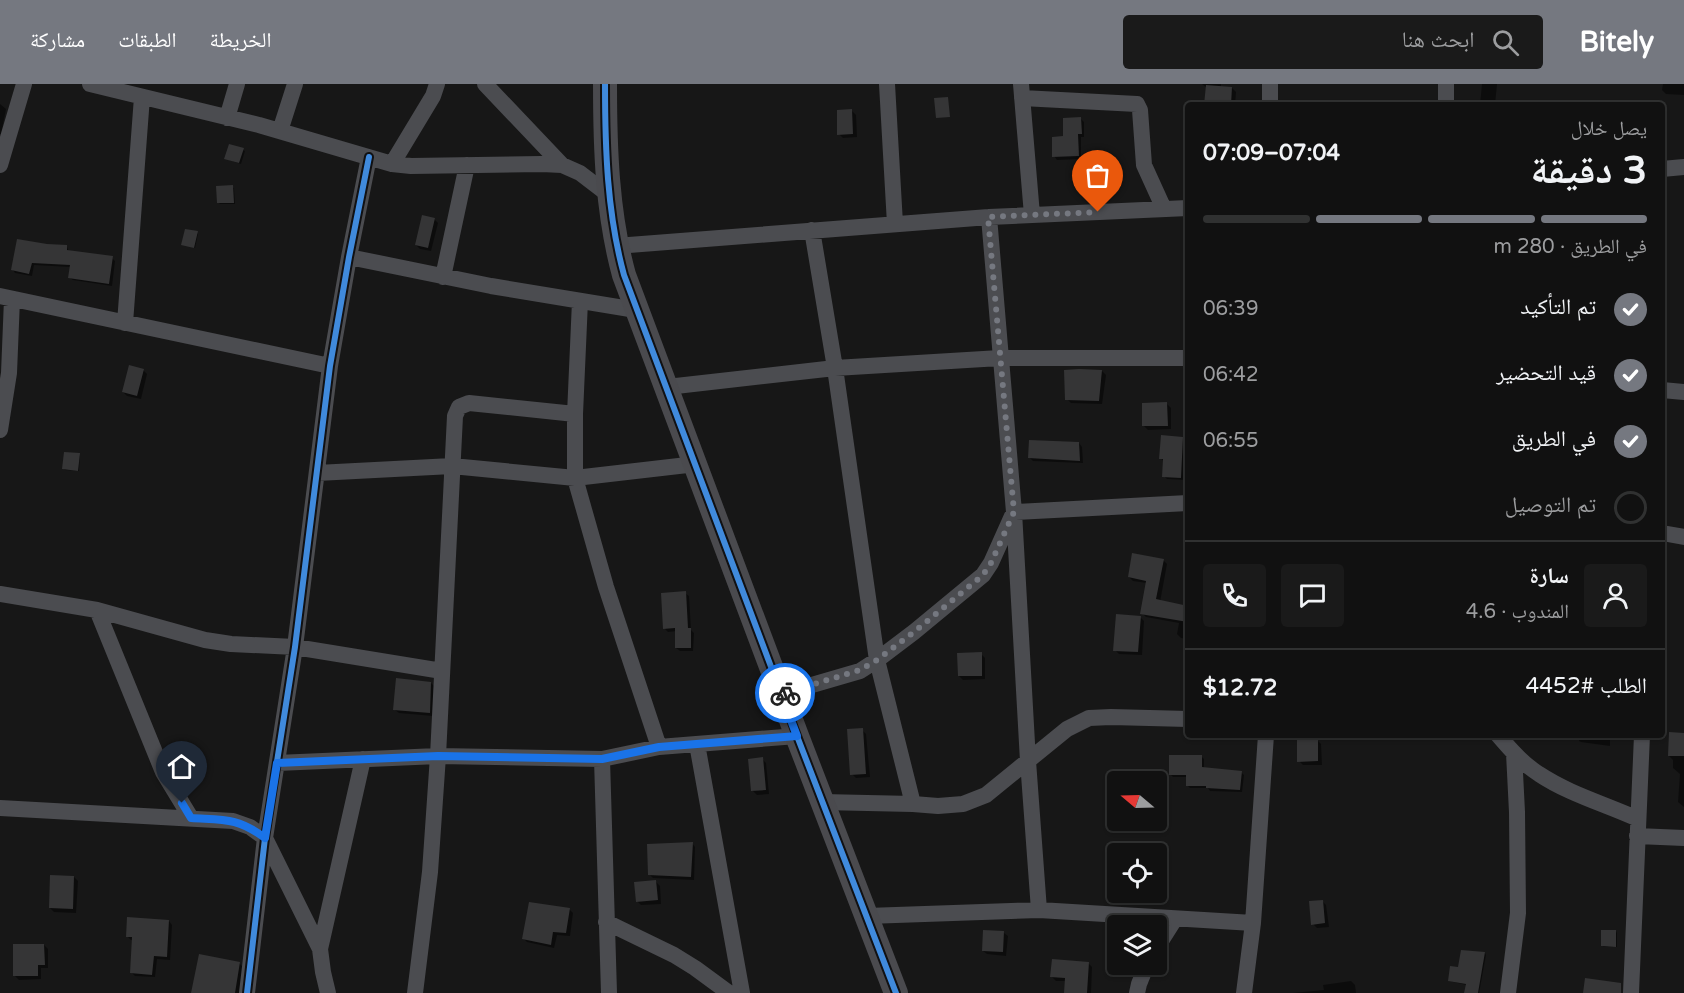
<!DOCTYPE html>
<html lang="ar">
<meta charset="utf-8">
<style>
:root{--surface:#111;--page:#1a1a1a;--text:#f1f3f6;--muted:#9c9d9f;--line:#303131;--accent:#757880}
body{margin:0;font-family:"Varela Round","Noto Naskh Arabic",sans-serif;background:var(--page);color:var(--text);direction:rtl;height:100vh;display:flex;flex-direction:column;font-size:22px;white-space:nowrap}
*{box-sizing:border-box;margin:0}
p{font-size:20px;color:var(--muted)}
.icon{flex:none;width:33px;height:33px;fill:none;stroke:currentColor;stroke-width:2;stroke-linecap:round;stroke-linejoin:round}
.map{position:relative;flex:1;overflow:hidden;direction:ltr}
.drawer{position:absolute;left:1185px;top:18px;width:480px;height:636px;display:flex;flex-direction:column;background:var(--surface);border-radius:6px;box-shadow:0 2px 4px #0004,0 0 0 2px var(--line);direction:rtl}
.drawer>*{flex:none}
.needle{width:39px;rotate:289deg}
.buttons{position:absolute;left:1107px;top:687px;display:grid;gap:12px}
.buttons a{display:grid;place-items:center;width:60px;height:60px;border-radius:6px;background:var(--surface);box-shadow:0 2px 4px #0004,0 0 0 2px var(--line);font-size:30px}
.pin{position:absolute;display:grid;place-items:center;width:51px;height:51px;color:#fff;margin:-62px -26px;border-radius:50% 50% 50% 0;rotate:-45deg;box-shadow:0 0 6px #0007}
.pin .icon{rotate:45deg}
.courier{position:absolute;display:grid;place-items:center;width:60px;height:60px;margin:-30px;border:4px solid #1a73e8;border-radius:50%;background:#fff;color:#222;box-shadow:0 2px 8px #0007}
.headline em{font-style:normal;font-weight:700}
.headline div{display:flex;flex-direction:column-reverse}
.headline{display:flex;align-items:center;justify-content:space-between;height:102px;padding:0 18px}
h1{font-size:39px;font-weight:700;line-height:45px}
.bar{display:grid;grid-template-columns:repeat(4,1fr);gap:9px 6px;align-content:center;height:72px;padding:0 18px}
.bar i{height:8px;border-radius:4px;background:var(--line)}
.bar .active{background:var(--accent)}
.bar p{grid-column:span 4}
.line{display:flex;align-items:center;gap:15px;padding:0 18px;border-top:2px solid var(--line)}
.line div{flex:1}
.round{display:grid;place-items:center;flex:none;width:63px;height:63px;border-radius:6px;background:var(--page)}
ol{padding:0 18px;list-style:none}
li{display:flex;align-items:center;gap:18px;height:66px}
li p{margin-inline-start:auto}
li .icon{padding:6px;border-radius:50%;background:var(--accent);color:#fff;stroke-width:4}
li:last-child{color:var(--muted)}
li i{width:33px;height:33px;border:3px solid var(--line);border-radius:50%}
header{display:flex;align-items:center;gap:36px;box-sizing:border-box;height:84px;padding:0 30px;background:var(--accent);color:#fff}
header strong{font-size:28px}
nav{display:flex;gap:33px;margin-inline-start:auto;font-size:21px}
.search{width:420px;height:54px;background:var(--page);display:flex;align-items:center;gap:15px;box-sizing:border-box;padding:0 21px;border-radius:6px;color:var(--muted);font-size:22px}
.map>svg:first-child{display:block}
</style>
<header>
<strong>Bitely</strong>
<div class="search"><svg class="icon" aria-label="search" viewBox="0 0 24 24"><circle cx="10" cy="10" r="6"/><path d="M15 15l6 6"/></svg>ابحث هنا</div>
<nav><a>الخريطة</a><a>الطبقات</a><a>مشاركة</a></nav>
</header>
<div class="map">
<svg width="1684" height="909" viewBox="0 0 1684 909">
<rect width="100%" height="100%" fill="#171717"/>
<path fill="#0007" d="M1202,0h19v3l11,1 4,4 -1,13h-29l1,-17z
M1482,0h15l-2,21h-15z
M1663,0h21v11l-18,-1 -4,-4z
M0,20l6,5 -5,25h-1z
M852,27l4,4 1,22 -14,1 -4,-4z
M1081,35l3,3v15h-3v22l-24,1 -3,-4 11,-18z
M243,66l2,1 -4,13 -15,-5z
M232,103l2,1 1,16h-15l-1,-1z
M434,135l4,4 -7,28 -11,-2 -4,-4z
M197,149l1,1 -3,14 -12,-4z
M67,163l2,5 43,6 3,3 -3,25 -39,-6 -3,-2 1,-11 -37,-2 -2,11 -17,-3 -2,-3z
M143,286l4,4 -6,25 -14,-3 -4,-4z
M1102,287l4,4 -4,29 -31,-1 -4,-4z
M1167,320l4,4v21l-23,1 -4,-4z
M1162,353l24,2 2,2 -2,39 -19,-1 -3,-3v-14l-3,-4z
M1079,359l3,4 1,16 -50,-2 -3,-3z
M79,371l1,1 -1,15 -14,-1 -1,-1z
M1163,476l4,4 -7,38 28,5v32l-7,-1 -4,-4 2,-11 -33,-6 -4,-4 5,-30 -14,-2 -4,-4z
M685,509l4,3 2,34 3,3 -1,18h-13l-4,-3 1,-17 -9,1 -3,-3z
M1140,533l4,4 -2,34 -23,-1 -4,-4z
M981,570l4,4v21l-22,1 -4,-4z
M431,599l4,4 -2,29 -34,-3 -4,-3z
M862,646l4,4 4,43 -14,1 -4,-4z
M1684,650v73l-6,-5 2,-28 -7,-6v-8l-4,-4z
M1580,651h30v11l-29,-4 -2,-1z
M1317,656l4,4 1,21h-19l-4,-4z
M1201,672l3,3v10l37,3 3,3 -2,17 -32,-1 -2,-3h-18l-3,-3v-8h-14l-3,-3z
M762,675l4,4 3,31 -12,1 -4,-4z
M692,759l3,4 -1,33 -41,-2 -3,-3z
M74,793l4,4 -2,32 -22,-1 -4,-4z
M656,798l4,4 1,18 -20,1 -4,-4z
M1322,817l4,4 3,22 -12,1 -4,-4z
M569,825l4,4 -3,23 -13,-1 -3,13 -27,-6 -4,-4z
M169,837l3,4 -2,35 -13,-1 -2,18 -20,-1 -3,-3 2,-33h-3l-4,-4z
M1616,847l1,2v14h-13l-2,-1z
M1004,849l4,3 -2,20 -19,-2 -4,-3z
M44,861l4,4v19h-7v11l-22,1 -4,-4z
M1485,869l1,2 -7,38h-13l1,-8 -18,-4 11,-12z
M239,879l7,7 -5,23h-49z
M1088,879l4,4 -1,26h-25l1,-12h-11l-4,-4z
M1351,897l4,4 1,8h-63l31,-3 -1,-5z"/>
<path fill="#353536" d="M1206,1l26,2 -1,18h-27z
M948,13l2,20 -14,1 -2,-20z
M852,25l1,25 -16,1v-25z
M1081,33l1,17h-4l1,22 -27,1v-20l11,-1v-18z
M229,60l15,4 -5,15 -15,-4z
M233,101l1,18h-17l-1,-17z
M422,131l13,3 -7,30 -13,-3z
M185,145l13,2 -4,17 -13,-3z
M17,155l30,5 20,1v5l46,6 -4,28 -41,-6 2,-13 -38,-2 -3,11 -18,-4z
M129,281l15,4 -7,27 -15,-4z
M1079,285l23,1 -3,31 -34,-1 -1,-30z
M1167,318l1,24h-26v-23z
M1161,351l22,2 -2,41 -19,-1 1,-18h-4z
M1029,356l50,2 1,19 -52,-3z
M64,368l16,1 -2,18 -16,-2z
M1132,469l32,6 -8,40 32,7v16l-48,-8 6,-33 -18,-4z
M686,507l2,37h3v20h-16v-20l-12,1 -2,-36z
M1116,530l25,2 -3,36 -25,-1z
M982,568v24h-24l-1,-23z
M396,594l35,4 -1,31 -37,-3z
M863,644l3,46 -16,1 -3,-46z
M1669,648l15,1v23h-16z
M1297,655h21v22l-21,1z
M1169,671h33v12l40,4 -2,19 -34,-2v-2h-20v-11h-17z
M763,673l3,33 -15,1 -3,-32z
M693,758l-2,35 -43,-2 -1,-31z
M50,791l24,1 -1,33 -24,-1z
M656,796l2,20 -22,2 -2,-20z
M1323,816l2,23 -14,2 -2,-24z
M529,818l41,6 -4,25 -13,-1 -2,13 -29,-6z
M127,833l42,3 -2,37 -13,-1 -2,19 -22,-2 2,-36h-6z
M983,846l21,1 -1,21 -21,-1z
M1601,846h15v17l-15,-1z
M13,860h31l1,21h-7v11h-25z
M1461,866l24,2 -7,41h-14l2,-9 -18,-3 2,-15 8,1z
M199,870l41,8 -5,31h-44z
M1052,875l37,3 -2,31h-23l1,-15 -15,-1z
M1585,894l36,5v10h-38z"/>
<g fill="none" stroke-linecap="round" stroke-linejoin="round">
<path stroke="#4b4c50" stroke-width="16" d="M90,0l169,41 133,39 19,2 131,-2 20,1 18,8 30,23
M485,0l77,81
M887,0l8,140
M1021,0l11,131
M1446,0v21
M1022,14l115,6 3,6 4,55 20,44
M1270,21v-21
M227,34l10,-34
M280,47l15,-47
M392,80l41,-68 4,-12
M0,81l24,-81
M1662,85l22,-2
M989,133l25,295 14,249 11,149
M812,146l23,138 42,292 36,144
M616,162l373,-29 199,-9
M349,173l142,29 145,24
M443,193l24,-112
M0,212l330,70
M580,217l-5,113v64l31,109 53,160
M125,239l17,-226
M667,303l168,-19 165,-10h188
M1662,306l22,2
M0,346l9,-57 3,-74
M317,389l135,-7 123,12 121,-14
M1014,428l174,-9
M1662,449l22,4
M0,510l97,16 108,30 26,4 64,3 147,24
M97,526l66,162 28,46
M781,610l79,-23 17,-11 37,-28 69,-57 8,-12 21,-47
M1498,651c12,14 25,29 41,39 30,20 66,30 99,45
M697,660l45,249
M602,675l7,234
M277,679l161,-7 164,3 57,-12 138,-11
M822,718l91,2 25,2 25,-2 23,-9 81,-66 22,-11 22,-1 77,2
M0,724l233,13 17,6 15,11 55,111 3,23 5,21
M1637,752l47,2
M867,832l172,-6 214,13
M606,838l68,33 21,13 34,25
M320,865l43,-190
M1156,865l19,-30
M247,909l18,-155 30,-191 35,-281 19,-109 20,-100
M415,909l15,-121 8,-116 17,-340 4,-9 10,-4 106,11
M1137,909l2,-9 8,-20
M1244,909l9,-70 13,-188
M1508,909l10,-80 -1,-101 -3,-59
M1631,909l11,-258"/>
<path stroke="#4a4a4e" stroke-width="24" d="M605,0c0,64 2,129 19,191l173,461 99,257"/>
<g stroke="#111113" stroke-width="10">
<path id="cycleway" d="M605,0c0,64 2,129 19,191l173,461 99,257
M247,909l18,-155 30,-191 35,-281 19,-109 20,-100"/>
</g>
<use href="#cycleway" stroke="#408adc" stroke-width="6"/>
</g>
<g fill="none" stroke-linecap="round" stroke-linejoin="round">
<path stroke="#757880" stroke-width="6" stroke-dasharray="0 10.8" d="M785,609l75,-23 17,-10 37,-28 69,-57 8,-12 23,-51 -26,-295 110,-5"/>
<path stroke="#1a73e8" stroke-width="8" d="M182,719l9,15c32,2 46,-1 74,20l12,-75 161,-7 164,3 57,-12 138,-11 -16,-42 4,-1"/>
</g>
</svg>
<div class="buttons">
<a><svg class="needle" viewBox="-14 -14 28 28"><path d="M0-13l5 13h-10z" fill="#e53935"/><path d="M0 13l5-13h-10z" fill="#9c9d9f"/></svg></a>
<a><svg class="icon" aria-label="locate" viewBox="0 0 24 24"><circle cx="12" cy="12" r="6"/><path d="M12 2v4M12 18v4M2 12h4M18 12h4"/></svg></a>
<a><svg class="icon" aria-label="layers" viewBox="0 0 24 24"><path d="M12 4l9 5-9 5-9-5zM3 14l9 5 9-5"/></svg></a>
</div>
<div class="pin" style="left:1098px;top:128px;background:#ea580c"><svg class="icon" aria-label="bag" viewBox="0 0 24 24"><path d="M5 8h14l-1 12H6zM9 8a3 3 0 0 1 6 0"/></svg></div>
<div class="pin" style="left:182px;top:719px;background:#1f2937"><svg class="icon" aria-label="home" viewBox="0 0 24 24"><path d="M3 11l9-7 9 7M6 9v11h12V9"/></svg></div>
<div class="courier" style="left:785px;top:609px"><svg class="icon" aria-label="bike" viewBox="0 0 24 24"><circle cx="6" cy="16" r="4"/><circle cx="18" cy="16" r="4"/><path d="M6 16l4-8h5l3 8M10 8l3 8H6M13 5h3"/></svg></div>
<section class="drawer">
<div class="headline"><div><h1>3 دقيقة</h1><p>يصل خلال</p></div><em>07:04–07:09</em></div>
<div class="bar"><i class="active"></i><i class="active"></i><i class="active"></i><i></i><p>في الطريق · 280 m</p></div>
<ol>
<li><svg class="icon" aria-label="check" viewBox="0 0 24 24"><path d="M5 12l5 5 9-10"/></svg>تم التأكيد<p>06:39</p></li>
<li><svg class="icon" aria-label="check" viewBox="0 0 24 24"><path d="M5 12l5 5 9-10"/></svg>قيد التحضير<p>06:42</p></li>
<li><svg class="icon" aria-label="check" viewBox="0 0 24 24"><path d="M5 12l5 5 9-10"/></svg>في الطريق<p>06:55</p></li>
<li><i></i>تم التوصيل</li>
</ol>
<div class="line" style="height:108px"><a class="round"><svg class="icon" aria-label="person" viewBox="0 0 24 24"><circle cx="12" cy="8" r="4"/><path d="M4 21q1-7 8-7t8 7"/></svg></a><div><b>سارة</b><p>المندوب · 4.6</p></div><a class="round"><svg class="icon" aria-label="chat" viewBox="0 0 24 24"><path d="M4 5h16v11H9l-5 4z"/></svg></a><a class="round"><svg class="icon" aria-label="phone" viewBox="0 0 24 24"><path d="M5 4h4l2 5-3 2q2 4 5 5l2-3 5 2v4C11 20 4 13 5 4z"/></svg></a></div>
<div class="line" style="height:78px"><div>الطلب #4452</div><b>$12.72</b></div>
</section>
</div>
